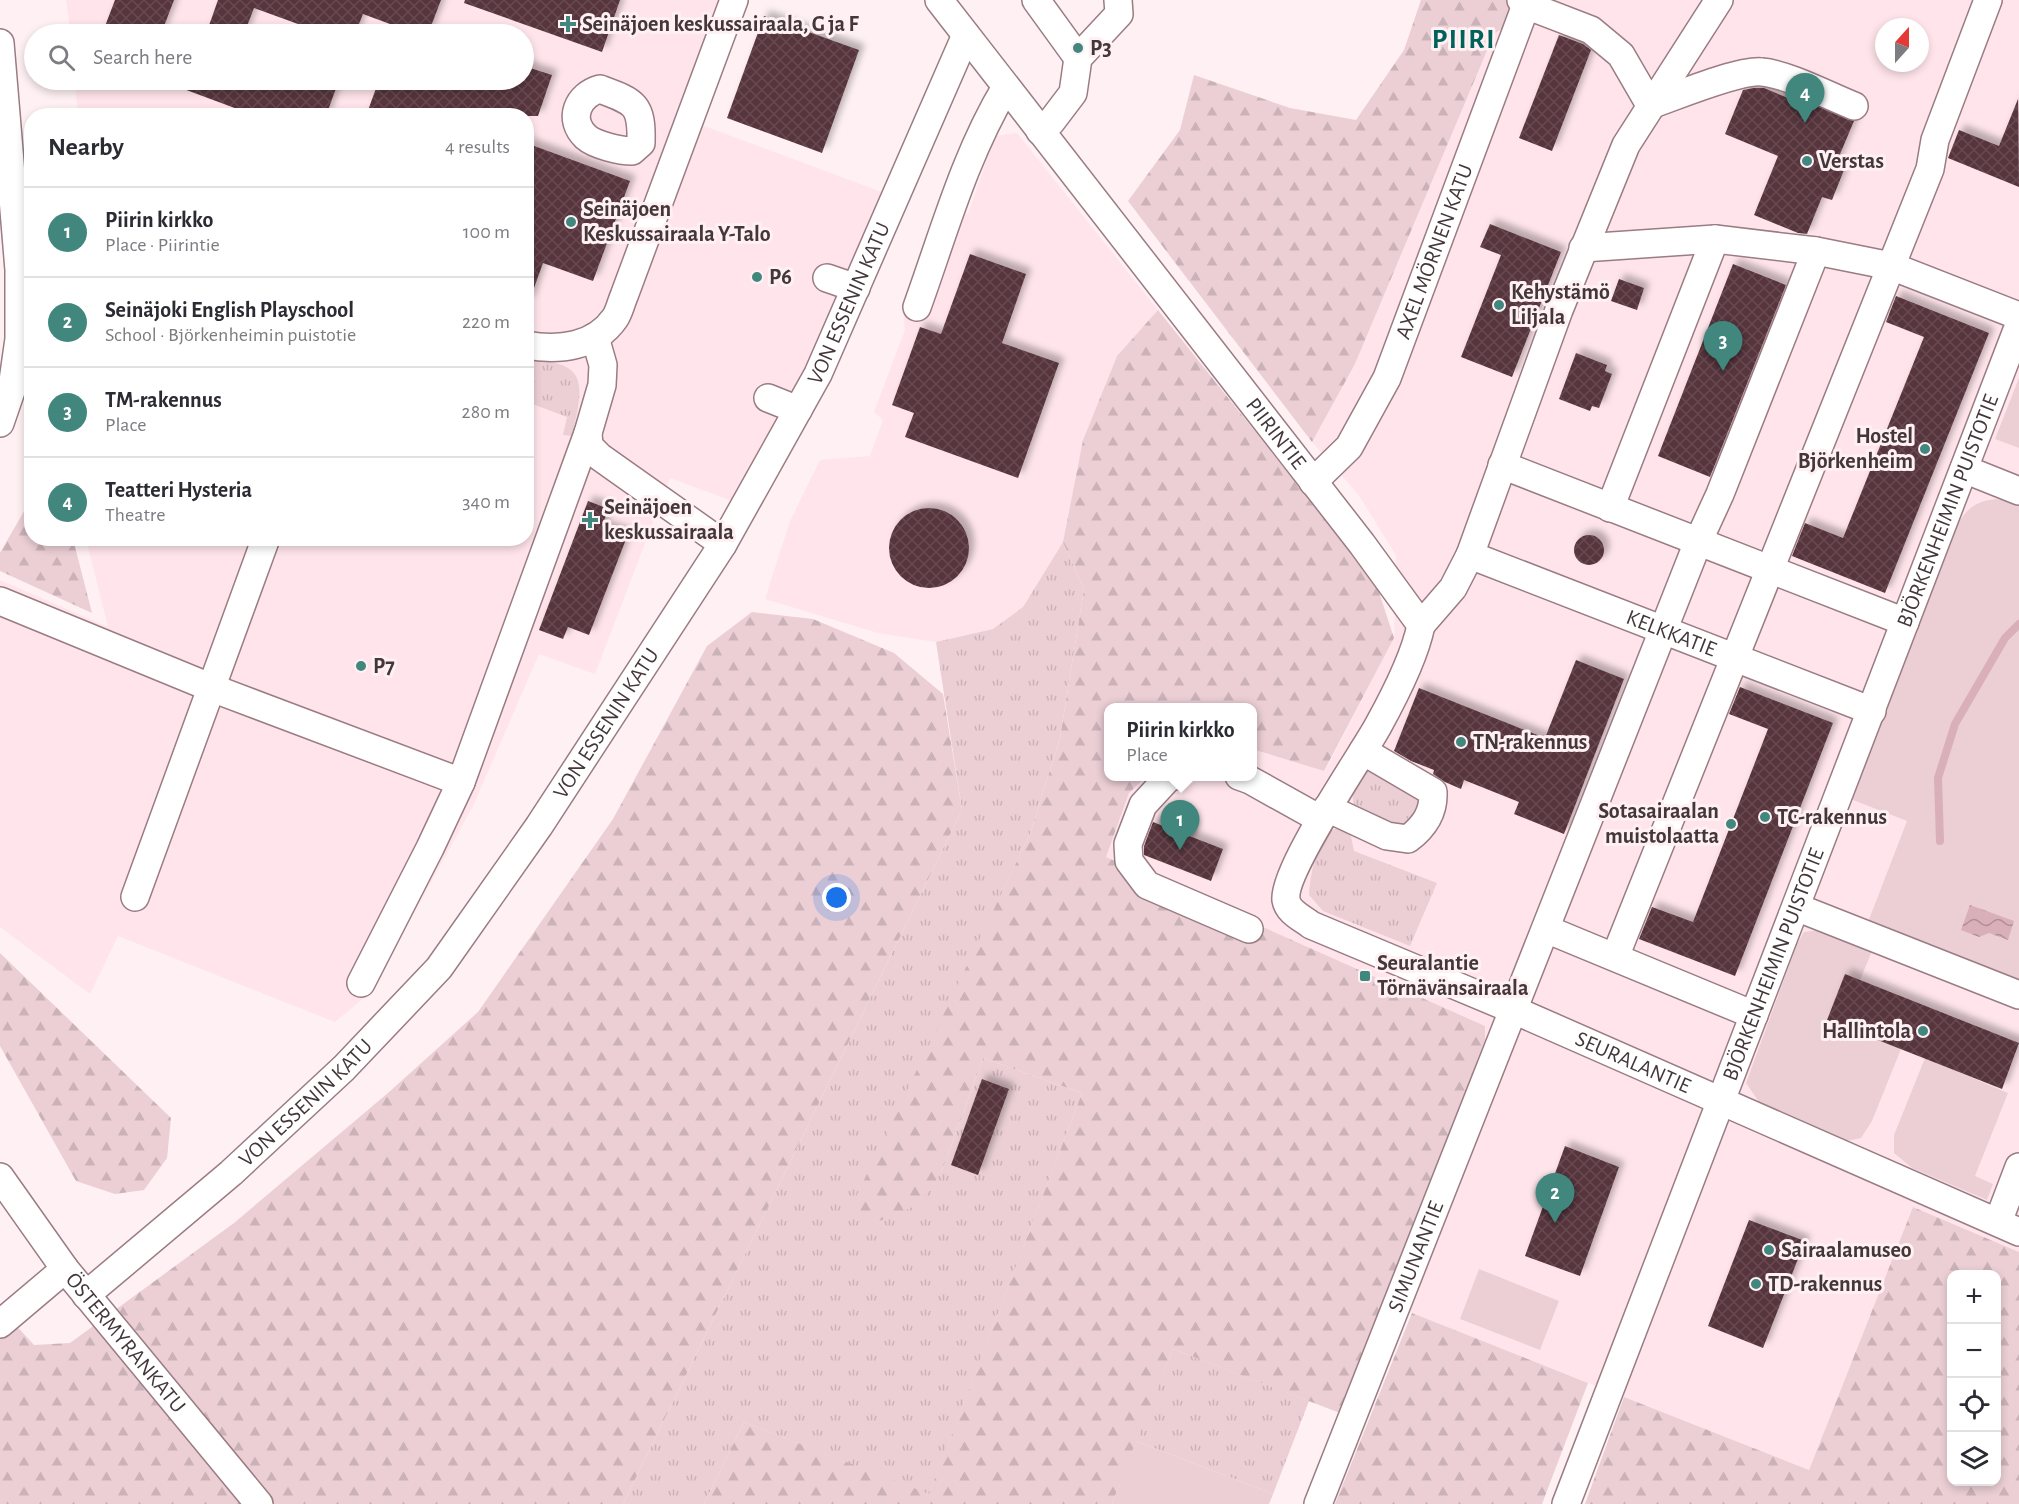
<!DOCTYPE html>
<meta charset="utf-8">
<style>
:root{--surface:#fff;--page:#f7f7f7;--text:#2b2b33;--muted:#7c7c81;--line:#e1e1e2;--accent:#42877d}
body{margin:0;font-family:"Alegreya Sans",sans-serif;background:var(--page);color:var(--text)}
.controls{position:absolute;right:18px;bottom:18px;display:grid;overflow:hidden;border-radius:12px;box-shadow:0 3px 9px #0003}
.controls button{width:54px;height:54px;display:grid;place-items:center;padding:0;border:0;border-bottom:2px solid var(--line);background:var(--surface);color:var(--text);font:30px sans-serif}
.compass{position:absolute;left:1875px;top:18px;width:54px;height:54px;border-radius:50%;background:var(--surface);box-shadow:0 3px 9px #0003;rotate:21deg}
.you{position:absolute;left:837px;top:898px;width:21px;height:21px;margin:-15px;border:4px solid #fff;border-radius:50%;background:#1a73e8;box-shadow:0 0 0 9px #1a73e833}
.badge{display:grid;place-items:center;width:39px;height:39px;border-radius:50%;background:var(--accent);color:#fff;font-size:20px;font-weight:700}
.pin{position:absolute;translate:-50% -50px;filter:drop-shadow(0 2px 3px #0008)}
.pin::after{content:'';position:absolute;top:32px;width:21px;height:18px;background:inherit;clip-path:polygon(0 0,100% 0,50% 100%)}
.popup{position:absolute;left:1104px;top:703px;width:153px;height:78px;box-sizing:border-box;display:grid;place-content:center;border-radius:12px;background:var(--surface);filter:drop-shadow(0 2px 4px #0005);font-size:20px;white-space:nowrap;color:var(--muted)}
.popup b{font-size:22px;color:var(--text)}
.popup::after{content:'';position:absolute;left:50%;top:100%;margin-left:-12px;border:12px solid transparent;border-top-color:var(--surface)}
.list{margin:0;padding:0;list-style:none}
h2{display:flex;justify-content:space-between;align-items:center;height:78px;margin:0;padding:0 24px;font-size:26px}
h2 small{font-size:20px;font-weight:400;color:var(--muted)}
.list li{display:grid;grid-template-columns:39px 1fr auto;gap:18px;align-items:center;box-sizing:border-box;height:90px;padding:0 24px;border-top:2px solid var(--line)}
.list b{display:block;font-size:22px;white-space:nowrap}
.list p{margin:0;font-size:20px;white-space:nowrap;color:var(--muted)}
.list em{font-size:20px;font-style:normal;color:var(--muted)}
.icon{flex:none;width:33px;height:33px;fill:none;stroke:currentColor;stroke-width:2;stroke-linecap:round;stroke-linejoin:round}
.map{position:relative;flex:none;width:2019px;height:1504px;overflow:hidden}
.search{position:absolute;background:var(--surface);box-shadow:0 3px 9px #0003;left:24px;top:24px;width:510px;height:66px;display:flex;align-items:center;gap:15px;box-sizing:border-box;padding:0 21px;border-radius:33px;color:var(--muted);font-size:22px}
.panel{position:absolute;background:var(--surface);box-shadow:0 3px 9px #0003;left:24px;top:108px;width:510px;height:438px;border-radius:24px}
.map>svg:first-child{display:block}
.built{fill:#ffe5eb;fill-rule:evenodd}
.grass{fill:url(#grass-tufts)}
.forest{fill:url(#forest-firs);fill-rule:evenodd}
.green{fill:#ebcfd5}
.water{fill:url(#water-waves)}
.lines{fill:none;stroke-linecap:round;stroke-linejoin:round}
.stream{stroke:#d9afb9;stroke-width:8}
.building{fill:url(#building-cross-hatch);filter:url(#shadow)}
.minor-casing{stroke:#9a7c83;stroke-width:30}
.minor{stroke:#fff;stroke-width:27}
.poi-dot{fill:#42877d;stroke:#fef0f3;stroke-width:2}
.labels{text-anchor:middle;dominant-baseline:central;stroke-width:6;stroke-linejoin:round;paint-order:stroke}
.poi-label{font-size:22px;font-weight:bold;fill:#44373a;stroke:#fef0f3;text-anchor:start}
.street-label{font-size:22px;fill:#44373a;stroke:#fef0f3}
.district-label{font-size:28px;font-weight:bold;letter-spacing:1.5px;fill:#00635a;stroke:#fef0f3}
</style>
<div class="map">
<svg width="2019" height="1504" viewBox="0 0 2019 1504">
<defs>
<pattern id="grass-tufts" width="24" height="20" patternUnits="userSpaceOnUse" patternTransform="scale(1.5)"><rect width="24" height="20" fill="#ebcfd5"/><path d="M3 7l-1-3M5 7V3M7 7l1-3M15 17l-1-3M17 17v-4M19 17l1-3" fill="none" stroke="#cbb2b8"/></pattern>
<pattern id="forest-firs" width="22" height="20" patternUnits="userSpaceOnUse" patternTransform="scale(1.5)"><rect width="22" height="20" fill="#ebcfd5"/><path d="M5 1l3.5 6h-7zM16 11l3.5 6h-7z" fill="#cbb2b8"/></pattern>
<pattern id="water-waves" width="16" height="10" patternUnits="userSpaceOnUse" patternTransform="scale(1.5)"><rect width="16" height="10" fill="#d9afb9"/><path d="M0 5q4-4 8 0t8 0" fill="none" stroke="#b28f97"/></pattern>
<pattern id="building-cross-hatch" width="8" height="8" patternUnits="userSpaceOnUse" patternTransform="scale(1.5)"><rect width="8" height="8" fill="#57353d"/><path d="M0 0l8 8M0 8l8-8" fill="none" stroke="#684a51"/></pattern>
<filter id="shadow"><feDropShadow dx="5.5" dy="-5.5" stdDeviation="3" flood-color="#0004"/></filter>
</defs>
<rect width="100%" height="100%" fill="#fef0f3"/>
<path class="built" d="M66 0H721L680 117 890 195 814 358 732 501 670 478 595 674 539 654 473 806 370 993 335 1022 118 936 90 994 0 927V580L108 627 86 539 526 538V116L78 115 75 80H524V34H71Z
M1545 0H2019V1252L1913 1207 1809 1470 1386 1303 1485 1041V1026L1105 857 1129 793 1146 777 1252 776V749L1325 771 1394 638 1396 555 1358 494 1312 442 1355 364 1494 34ZM1884 27H1920V63H1884Z
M1017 133 1158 310 1117 356 1083 440 1063 542 1023 607 993 629 936 642 878 633 765 599 790 521 820 460 870 456 883 420 874 412 905 330 903 309 943 203 968 214 995 136Z"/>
<path class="grass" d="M526 361C591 359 583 387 572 436L563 435 567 417 527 402Z
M1063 542 1084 589 1060 738 1030 834 932 1041 941 1173 983 1058 1082 1093 929 1495 744 1422 704 1504H623L962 810 936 642 993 629 1023 607Z
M1374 770 1414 791 1419 801 1410 824 1397 826 1354 804 1352 794 1363 771Z
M1338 828 1346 829 1351 836 1354 851 1437 883 1410 946 1323 911 1309 895C1310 876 1317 833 1338 828Z
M1173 1349 1309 1401 1273 1494 1136 1441Z"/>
<path class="forest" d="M1421 0H1545L1494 34 1355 364 1312 442 1128 201 1180 130 1194 75 1290 108 1356 120 1404 50Z
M1158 310 1376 583 1394 638 1324 771 1252 749V708H1108V776L1146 777 1129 793 1106 857 1485 1026V1040L1386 1303 1340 1413 1173 1349 1112 1504H704L744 1422 929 1494 1082 1093 983 1058 941 1173 920 1204 870 1225 853 1203 1030 834 1060 738 1084 589 1063 542 1083 440 1117 356Z
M31 499 32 538 73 539 92 613 0 571V553Z
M752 612 813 619 894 653 943 694 962 810 623 1504H0V1308L34 1345 70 1343 234 1223 388 1093 478 1012 613 819 707 646Z
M0 953 171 1118 167 1158 144 1190 115 1194 76 1181 0 1046Z
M1913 1207 2019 1252V1504H1585L1624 1397 1809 1470ZM1996 1274V1482H1952V1274Z
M1412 1313 1588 1383 1542 1504H1335Z"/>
<path class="green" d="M2019 378V448L1995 439Z
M1996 499 2019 504V982L1868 922 1907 821 1848 798 1954 530C1966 510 1972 502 1996 499Z
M1819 930 1872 951 1860 980 1845 975 1827 1020 1901 1049 1872 1121 1861 1138 1847 1141 1789 1118 1759 1102 1746 1083 1797 944 1804 932Z
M1925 1058 2008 1093 1975 1176 1993 1184 1987 1200 1912 1168 1894 1153V1135Z
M1479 1269 1559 1301 1540 1350 1460 1319Z
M1136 1441 1273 1494 1269 1504H1112Z"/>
<path class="water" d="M1970 905 2014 921 2008 940 1989 933 1979 937 1961 930Z"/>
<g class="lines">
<path class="stream" d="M1940 841 1938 778 1955 724 2005 638 2019 624"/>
</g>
<path class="building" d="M115 0H174L161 34H102Z
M218 0H441L428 34H395L398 27 363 14 355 34H294L298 24 254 8 244 34H206Z
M465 0H620L602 52 464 3Z
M764 16 859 50 822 153 727 118Z
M1559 35 1583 44 1591 50 1552 151 1519 138Z
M524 66 552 75 538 116H366L379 80H524Z
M165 80H339L326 116H256L165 82Z
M1754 88H1764L1802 104 1804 101 1854 121 1835 166 1844 170 1832 200 1822 197 1807 234 1798 233 1754 215 1778 156 1725 134 1743 90Z
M2018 99 2019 187 1948 158 1959 130 1999 146Z
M526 143 630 181 593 281 543 263 529 302 526 301Z
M1490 224 1561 252 1512 377 1461 357 1501 255 1480 247Z
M970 254 1026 274 1002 343 1059 363 1018 478 905 437 914 413 892 405 920 327 941 334Z
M1733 264 1786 285 1710 477 1658 456Z
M1619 279 1644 288 1637 310 1611 301Z
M1896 296 1989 333 1885 593 1792 556 1805 523 1843 538 1924 337 1886 322Z
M1576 353 1607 365 1605 371 1612 374 1599 408 1592 406 1590 411 1559 399Z
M588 501 609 509 602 525 628 534 589 635 568 627 563 639 539 630Z
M889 548a40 40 0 1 1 80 0a40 40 0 1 1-80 0Z
M1574 550a15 15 0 1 1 30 0a15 15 0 1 1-30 0Z
M1576 660 1624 679 1564 834 1514 814 1519 802 1464 780 1461 789 1445 782 1433 774 1434 770 1411 761 1394 751 1419 688 1545 738Z
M1740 687 1833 723 1735 976 1639 939 1652 907 1693 922 1768 729 1729 714Z
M1153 822 1223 849 1211 881 1144 855V846Z
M1845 974 2019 1043 2002 1089 1827 1020Z
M982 1079 1009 1089 978 1175 951 1165Z
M1565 1146 1619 1167 1580 1276 1525 1256Z
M1749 1220 1805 1241 1763 1348 1708 1326Z"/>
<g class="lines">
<defs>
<g id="minor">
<path id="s1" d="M939 0 1362 544 1421 625C1415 656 1394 697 1378 726 1361 757 1282 871 1286 900 1288 912 1302 918 1311 925L1514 1010 2019 1232"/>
<path d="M1036 0 1078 58"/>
<path d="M1521 0 1526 5 1591 30 1621 55 1650 105"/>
<path d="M0 43 19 270V339L12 388 0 423"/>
<path d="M600 89C635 102 642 104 641 143L632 151C620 151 595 145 586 137 567 119 578 95 600 89Z"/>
<path d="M1650 105C1674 97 1740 69 1762 72 1787 74 1829 96 1854 106"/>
<path d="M1040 131 1051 122 1073 93 1078 58 1119 14 1118 0"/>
<path d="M1583 248 1715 239 1816 251 1891 266 2019 316"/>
<path d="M827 278 856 288"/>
<path d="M917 307C944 232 965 155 1006 87"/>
<path d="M595 337 603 365 602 385 588 433 589 446 600 457 624 474 723 544"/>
<path d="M526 345C559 351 595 347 615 318 619 312 621 303 624 296L734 0"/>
<path d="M768 398 798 410"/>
<path d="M1502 465 1905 622"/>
<path d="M1964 469 2019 491"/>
<path id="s2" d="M1313 482 1349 447 1387 378 1526 5"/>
<path d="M1610 508 1715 239"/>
<path id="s3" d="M1470 555 1872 711"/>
<path d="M0 601 212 688 461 782 588 433"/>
<path d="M1421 625 1453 588 1470 555 1559 310 1626 145 1719 0"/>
<path d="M1174 776 1168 778 1143 805 1128 844 1129 861 1147 885 1249 929"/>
<path d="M1239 776 1250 780 1320 819"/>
<path d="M1327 808 1387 836 1408 839C1424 827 1434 813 1433 792L1363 751"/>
<path d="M135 897 266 538"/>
<path d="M1796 907 2019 995"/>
<path d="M1546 929 1754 1015"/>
<path d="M1615 957 1930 169 1935 140 1988 0"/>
<path d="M361 983 430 848 461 782"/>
<path id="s4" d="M0 1177 65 1269 259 1504"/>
<path d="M1998 1222 2019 1167"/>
<path id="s5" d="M86 1295 231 1173 344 1068 439 968 539 826 723 544 818 374 966 35"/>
<path d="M0 1324 65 1269"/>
<path id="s6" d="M1318 1504 1698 542 1720 494 1816 251"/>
<path id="s7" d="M1566 1504 2019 325"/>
</g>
</defs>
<use href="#minor" class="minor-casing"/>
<use href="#minor" class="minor"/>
</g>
<g class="poi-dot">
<path d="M565 15h6v6h6v6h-6v6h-6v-6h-6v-6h6z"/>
<circle cx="1078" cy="48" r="6"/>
<circle cx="1807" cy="161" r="6"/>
<circle cx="571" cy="222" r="6"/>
<circle cx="757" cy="277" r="6"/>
<circle cx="1499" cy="305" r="6"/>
<circle cx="1925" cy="449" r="6"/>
<path d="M587 511h6v6h6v6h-6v6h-6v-6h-6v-6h6z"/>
<circle cx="361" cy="666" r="6"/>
<circle cx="1461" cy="742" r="6"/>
<circle cx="1765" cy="817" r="6"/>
<circle cx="1731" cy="824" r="6"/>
<rect x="1359" y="970" width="12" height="12" rx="3"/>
<circle cx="1923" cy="1031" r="6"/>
<circle cx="1769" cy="1250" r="6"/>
<circle cx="1756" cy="1284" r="6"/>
</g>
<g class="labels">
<g class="poi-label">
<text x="582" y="24">Seinäjoen keskussairaala, G ja F</text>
<text x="1090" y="48">P3</text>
<text x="1819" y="161">Verstas</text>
<text x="583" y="209">Seinäjoen<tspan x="583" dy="25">Keskussairaala Y-Talo</tspan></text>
<text x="769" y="277">P6</text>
<text x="1511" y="292">Kehystämö<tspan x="1511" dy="25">Liljala</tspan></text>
<text x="1913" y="436" text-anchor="end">Hostel<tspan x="1913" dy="25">Björkenheim</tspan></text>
<text x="604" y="507">Seinäjoen<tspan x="604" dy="25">keskussairaala</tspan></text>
<text x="373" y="666">P7</text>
<text x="1473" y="742">TN-rakennus</text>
<text x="1719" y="811" text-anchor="end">Sotasairaalan<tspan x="1719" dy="25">muistolaatta</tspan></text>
<text x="1777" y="817">TC-rakennus</text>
<text x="1377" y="963">Seuralantie<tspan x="1377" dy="25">Törnävänsairaala</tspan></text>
<text x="1911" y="1031" text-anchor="end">Hallintola</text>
<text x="1781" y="1250">Sairaalamuseo</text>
<text x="1768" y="1284">TD-rakennus</text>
</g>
<g class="street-label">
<text stroke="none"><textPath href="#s2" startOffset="264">AXEL MÖRNEN KATU</textPath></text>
<text stroke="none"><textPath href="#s5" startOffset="1264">VON ESSENIN KATU</textPath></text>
<text stroke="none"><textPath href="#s1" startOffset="549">PIIRINTIE</textPath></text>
<text stroke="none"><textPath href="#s7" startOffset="1064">BJÖRKENHEIMIN PUISTOTIE</textPath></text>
<text stroke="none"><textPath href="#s3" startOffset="216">KELKKATIE</textPath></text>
<text stroke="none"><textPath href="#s5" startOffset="778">VON ESSENIN KATU</textPath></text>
<text stroke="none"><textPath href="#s7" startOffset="578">BJÖRKENHEIMIN PUISTOTIE</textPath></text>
<text stroke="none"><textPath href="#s1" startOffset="1484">SEURALANTIE</textPath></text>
<text stroke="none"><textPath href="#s5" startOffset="292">VON ESSENIN KATU</textPath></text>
<text stroke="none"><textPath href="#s6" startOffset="266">SIMUNANTIE</textPath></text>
<text stroke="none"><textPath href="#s4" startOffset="208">ÖSTERMYRANKATU</textPath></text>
</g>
<g class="district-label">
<text x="1464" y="40">PIIRI</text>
</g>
</g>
</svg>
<div class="controls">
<button>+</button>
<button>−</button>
<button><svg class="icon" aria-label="locate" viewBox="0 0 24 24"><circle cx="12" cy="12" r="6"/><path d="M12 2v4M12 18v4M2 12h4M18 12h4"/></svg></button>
<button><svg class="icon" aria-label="layers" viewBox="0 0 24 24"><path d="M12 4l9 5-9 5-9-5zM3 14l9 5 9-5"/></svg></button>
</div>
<svg class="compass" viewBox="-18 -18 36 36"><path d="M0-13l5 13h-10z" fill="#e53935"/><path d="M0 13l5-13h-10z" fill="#7c7c81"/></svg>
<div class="you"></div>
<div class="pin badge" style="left:1180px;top:850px">1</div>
<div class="popup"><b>Piirin kirkko</b>Place</div>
<div class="pin badge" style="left:1555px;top:1223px">2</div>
<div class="pin badge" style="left:1723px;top:371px">3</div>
<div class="pin badge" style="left:1805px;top:123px">4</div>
<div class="search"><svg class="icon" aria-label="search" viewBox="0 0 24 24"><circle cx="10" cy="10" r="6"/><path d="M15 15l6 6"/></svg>Search here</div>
<section class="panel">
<h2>Nearby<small>4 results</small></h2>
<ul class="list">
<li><span class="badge">1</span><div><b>Piirin kirkko</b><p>Place · Piirintie</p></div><em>100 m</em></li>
<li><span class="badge">2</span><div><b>Seinäjoki English Playschool</b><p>School · Björkenheimin puistotie</p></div><em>220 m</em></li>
<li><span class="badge">3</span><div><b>TM-rakennus</b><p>Place</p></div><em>280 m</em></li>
<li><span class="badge">4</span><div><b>Teatteri Hysteria</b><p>Theatre</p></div><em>340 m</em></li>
</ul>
</section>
</div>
